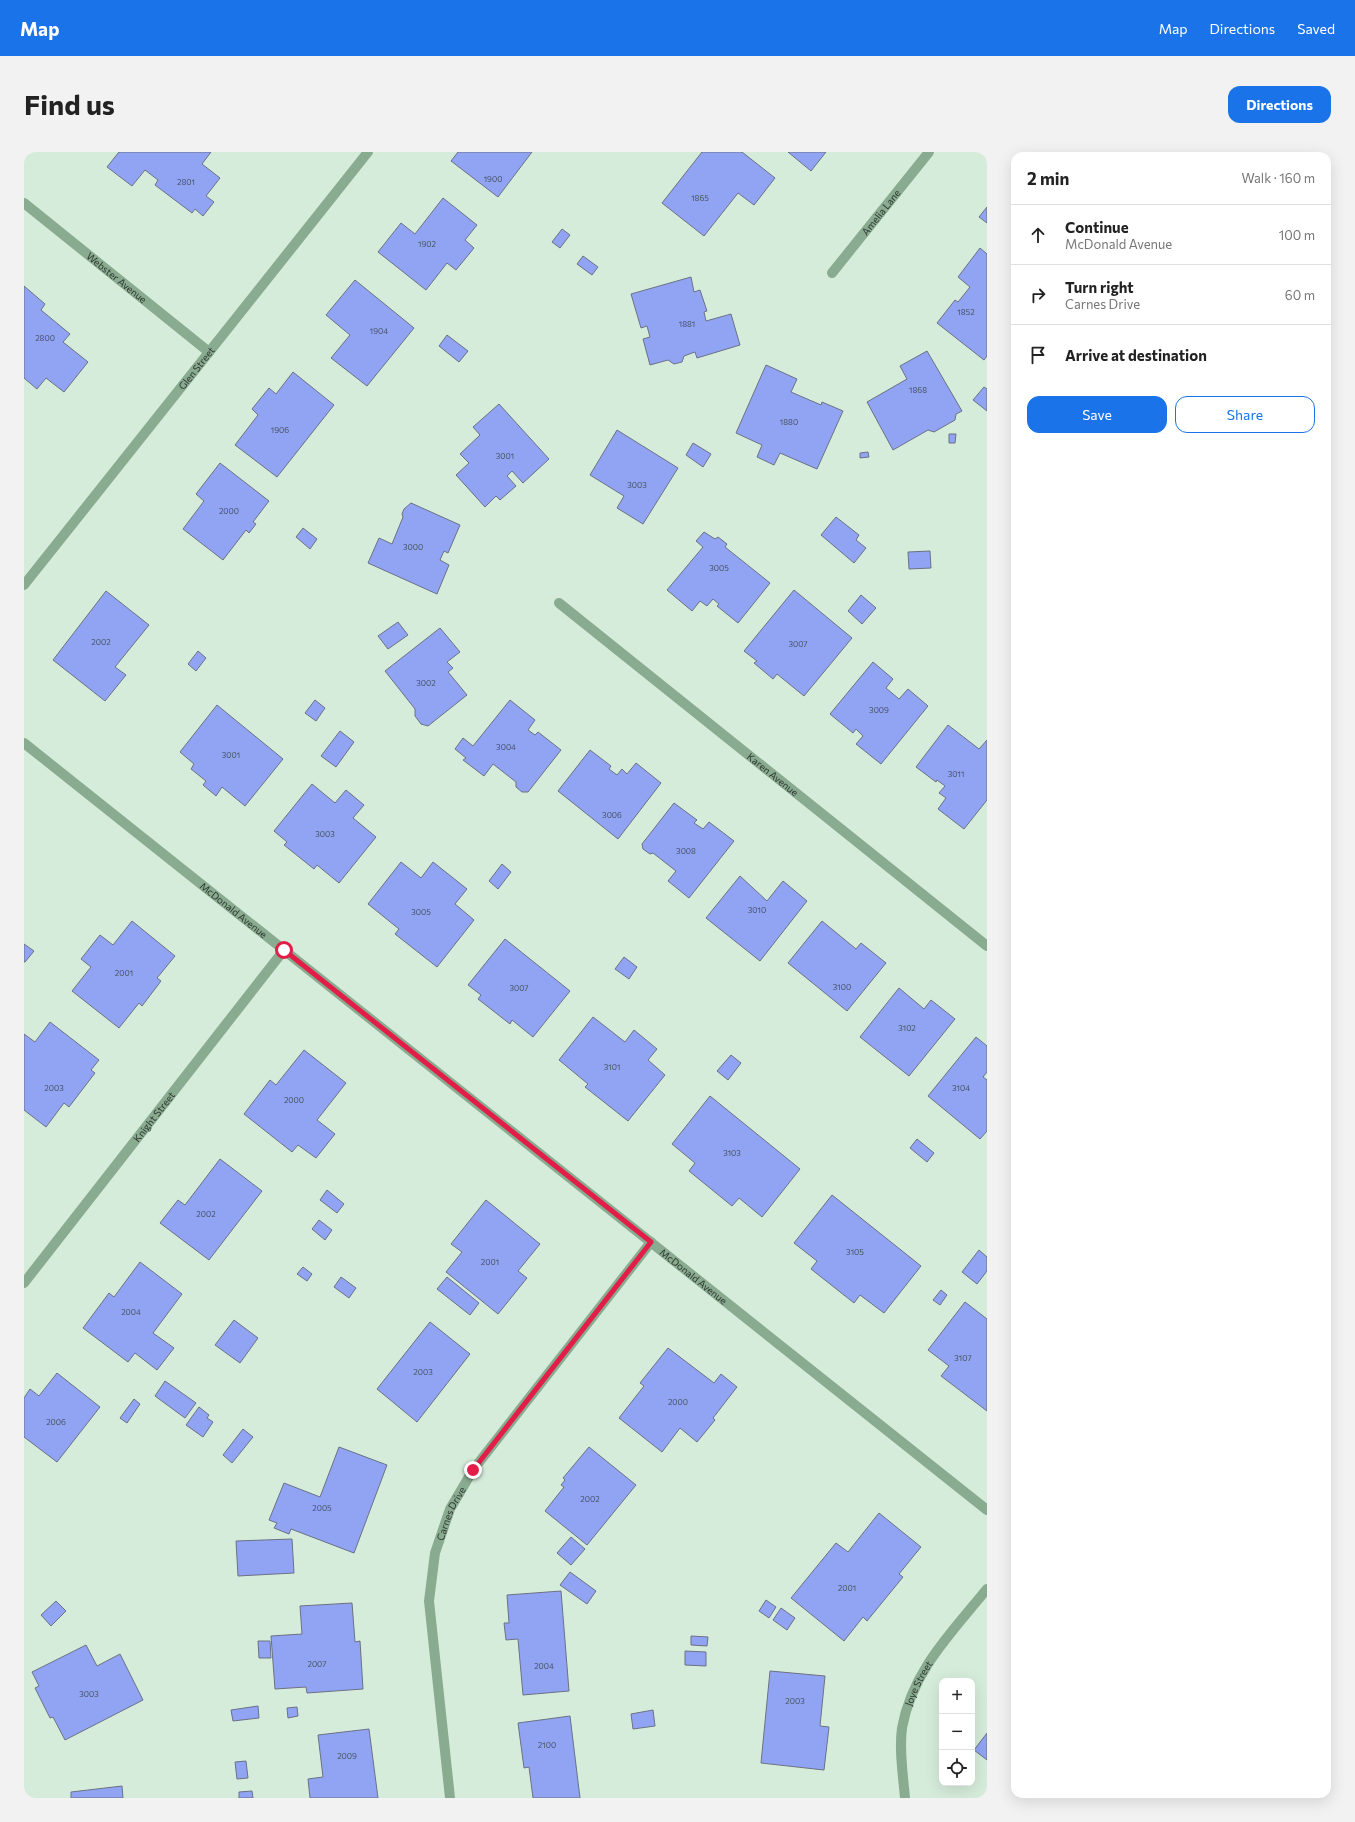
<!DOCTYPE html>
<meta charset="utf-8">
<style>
:root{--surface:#fff;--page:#f2f2f2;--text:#222;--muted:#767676;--line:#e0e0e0;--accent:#1a73e8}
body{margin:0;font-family:Commissioner,sans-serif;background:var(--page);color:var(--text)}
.controls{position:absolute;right:12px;bottom:12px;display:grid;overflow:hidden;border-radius:8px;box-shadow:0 4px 16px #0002}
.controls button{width:36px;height:36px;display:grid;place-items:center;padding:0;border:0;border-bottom:1px solid var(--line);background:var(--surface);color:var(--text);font:20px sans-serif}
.stop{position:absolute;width:12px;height:12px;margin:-9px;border:3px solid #e11d48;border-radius:50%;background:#fff}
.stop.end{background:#e11d48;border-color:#fff;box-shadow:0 1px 4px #0008}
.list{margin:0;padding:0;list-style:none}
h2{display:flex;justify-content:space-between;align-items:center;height:52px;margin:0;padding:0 16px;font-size:17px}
h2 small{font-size:13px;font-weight:400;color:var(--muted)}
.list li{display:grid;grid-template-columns:26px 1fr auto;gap:12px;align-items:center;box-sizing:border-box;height:60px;padding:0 16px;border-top:1px solid var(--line)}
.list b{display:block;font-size:15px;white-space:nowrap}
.list p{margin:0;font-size:13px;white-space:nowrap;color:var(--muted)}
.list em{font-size:13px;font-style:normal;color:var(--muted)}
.actions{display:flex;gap:8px;padding:12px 16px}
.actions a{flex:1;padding:9px 0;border:1px solid var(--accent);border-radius:12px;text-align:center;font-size:14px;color:var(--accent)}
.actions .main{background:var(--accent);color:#fff}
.icon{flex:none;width:22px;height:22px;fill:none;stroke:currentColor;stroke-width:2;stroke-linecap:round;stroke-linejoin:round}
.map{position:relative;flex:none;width:963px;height:1646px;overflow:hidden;border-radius:12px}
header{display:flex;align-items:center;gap:24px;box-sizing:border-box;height:56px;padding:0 20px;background:var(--accent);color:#fff}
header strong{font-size:19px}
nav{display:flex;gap:22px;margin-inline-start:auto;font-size:14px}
.intro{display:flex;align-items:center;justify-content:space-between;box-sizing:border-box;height:96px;padding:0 24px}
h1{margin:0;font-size:28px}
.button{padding:10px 18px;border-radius:12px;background:var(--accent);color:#fff;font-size:14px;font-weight:700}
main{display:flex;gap:24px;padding:0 24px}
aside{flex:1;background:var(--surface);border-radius:12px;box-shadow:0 4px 16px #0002}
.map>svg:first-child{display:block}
.building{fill:#90a4f3;stroke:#6b7185}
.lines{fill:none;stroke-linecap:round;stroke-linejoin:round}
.minor{stroke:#89ab90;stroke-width:10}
.route{stroke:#e11d48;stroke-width:5}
.labels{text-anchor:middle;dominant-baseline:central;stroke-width:4;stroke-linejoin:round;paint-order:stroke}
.number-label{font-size:8px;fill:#475262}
.street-label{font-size:10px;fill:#2f3731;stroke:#e3f9e8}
</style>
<header>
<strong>Map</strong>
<nav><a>Map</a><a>Directions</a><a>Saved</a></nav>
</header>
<div class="intro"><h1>Find us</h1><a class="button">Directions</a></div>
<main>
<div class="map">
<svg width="963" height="1646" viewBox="0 0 963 1646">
<rect width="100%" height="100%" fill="#d6ecda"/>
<path class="building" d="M95 0H187L178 12 196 26 182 44 190 50 179 64 171 57 168 61 131 33 134 28 121 18 108 34 83 15Z
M434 0H508L474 45 427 9Z
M678 0H718L751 26 730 53 714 41 680 84 638 51Z
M764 0H802L787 19Z
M419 46 453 73 441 88 450 96 432 118 423 111 402 138 354 100 377 71 391 82Z
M963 55V71L955 65Z
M538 77 546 83 536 96 528 90Z
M956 96 963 102V204L960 208 913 171 931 148 934 150 946 135 934 125Z
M559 104 574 115 568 123 553 112Z
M667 125 670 140 676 138 683 159 680 160 682 169 707 162 716 193 673 206 671 200 660 204 658 210 650 212 644 208 626 213 619 187 626 185 623 174 617 176 607 142Z
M331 128 390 176 343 234 307 206 326 183 302 163Z
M0 134 21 152 17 158 46 182 39 190 64 210 40 240 22 226 13 237 0 226Z
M423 183 444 199 435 210 415 194Z
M903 199 938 259 932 262 931 268 910 280 904 278 869 298 843 250 883 227 876 214Z
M742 213 773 227 767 240 797 253 798 250 819 259 793 317 756 301 750 313 733 305 738 293 712 281Z
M269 220 310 253 253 325 211 293 234 263 228 257 245 236 252 242Z
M960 235 963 237V259L949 248Z
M475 252 525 307 499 331 488 319 483 324 492 334 476 348 472 344 461 355 432 323 445 311 436 302 456 283 449 275Z
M593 278 654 316 619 372 593 356 600 344 566 323Z
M925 282H932L931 291H925Z
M669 291 687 302 679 315 662 303Z
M844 300 845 305 836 306V301Z
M196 311 245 349 229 370 232 372 225 381 222 378 199 408 159 377 180 349 172 342Z
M387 351 436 373 424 401 420 399 416 408 425 413 413 442 344 411 355 386 368 392 379 365 378 362 380 357Z
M812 365 835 383 832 388 842 396 830 411 797 383Z
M279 376 293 387 286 397 272 385Z
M680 380 691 387 694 385 703 392 701 395 746 431 714 471 693 454 695 452 689 447 683 454 676 449 668 459 643 438 679 395 672 389Z
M906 399 907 416 885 417 884 400Z
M770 438 828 486 780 544 753 522 749 527 730 511 733 509 720 499Z
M82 439 125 473 91 515 102 523 81 549 29 508Z
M837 443 852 456 838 472 824 459Z
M374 470 384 483 364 497 354 484Z
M416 476 436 500 423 510 429 516 424 520 443 543 404 574 397 572 391 564V557L361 519Z
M174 499 182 506 172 519 164 512Z
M849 510 869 527 862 536 875 547 884 537 904 554 857 612 832 592 839 584 832 577 829 581 806 562Z
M291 548 301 556 292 569 281 561Z
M486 548 511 568 504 578 511 583 514 580 537 598 504 640H498L492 635V630L469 612 460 624 439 608 442 606 431 597 439 586 449 594Z
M193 553 259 607 221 654 198 635 192 644 179 633 182 629 167 617 170 612 156 600Z
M924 573 955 597 963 588V648L940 677 914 657 922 646 915 641 921 634 913 628 912 630 892 615Z
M316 579 330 590 312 615 297 604Z
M566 598 587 614 585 617 593 623 598 617 603 622 612 611 637 631 594 687 534 639Z
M288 632 311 651 322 638 340 653 329 666 352 685 315 731 293 713 290 717 260 693 263 690 250 679Z
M650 651 673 668 670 671 679 677 685 670 710 689 665 746 644 729 652 719 629 701 626 702 619 697 618 692Z
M377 710 397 726 409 710 443 737 431 752 450 768 413 815 371 782 375 777 344 752Z
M478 712 487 720 474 737 465 729Z
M716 724 743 749 759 729 783 749 736 809 682 766Z
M108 769 151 804 133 826 137 829 118 854 115 851 95 876 48 839 67 815 57 807 76 783 89 793Z
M798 769 832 797 837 791 862 811 823 859 764 811Z
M481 787 546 839 509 885 488 868 486 872 454 847 457 843 444 833Z
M0 792 10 799 1 810H0Z
M600 805 613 815 605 827 591 817Z
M875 836 900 857 907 848 931 867 885 924 836 885Z
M569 865 601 890 610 878 633 897 624 908 641 923 604 969 561 935 564 932 535 908Z
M26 870 75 908 67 918 71 921 45 955 40 951 22 975 0 958V882L11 890Z
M952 885 963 894V920L959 925 963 928V979L956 987 904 944Z
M280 898 322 931 293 968 311 982 292 1006 274 993 268 1000 220 962 246 928 252 933Z
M707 903 717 911 704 928 693 919Z
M686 944 776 1017 738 1065 715 1046 708 1054 665 1019 671 1011 648 992Z
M893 987 910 1001 903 1010 886 996Z
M196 1007 238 1039 185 1108 136 1071 154 1048 161 1053Z
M303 1038 320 1052 313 1061 296 1048Z
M808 1043 897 1114 860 1161 836 1143 830 1151 787 1117 793 1109 770 1091Z
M462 1048 516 1092 494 1119 503 1126 474 1162 422 1120 438 1100 427 1092Z
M295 1068 308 1078 301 1088 288 1077Z
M955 1098 963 1105V1119L953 1132 938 1120Z
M116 1110 158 1142 129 1181 150 1196 133 1218 111 1201 104 1210 59 1176 85 1141 90 1145Z
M279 1115 288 1122 283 1129 273 1122Z
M317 1125 332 1136 325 1146 310 1135Z
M423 1125 455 1151 446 1163 413 1137Z
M917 1138 923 1143 916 1153 909 1148Z
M941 1150 963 1167V1259L917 1224 925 1214 904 1198Z
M210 1168 234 1186 216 1211 191 1193Z
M406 1170 446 1202 393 1270 353 1237Z
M644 1196 690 1231 697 1222 713 1235 689 1266 691 1268 673 1290 656 1276 638 1300 595 1266 620 1234 616 1231Z
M33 1221 76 1255 33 1310 0 1285V1246L6 1237 15 1244Z
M141 1229 172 1251 161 1266 131 1244Z
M110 1247 116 1252 103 1271 96 1266Z
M175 1255 185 1263 183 1266 189 1270 179 1285 162 1273Z
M219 1277 229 1285 208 1311 199 1303Z
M315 1295 363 1313 330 1401 267 1377 265 1382 250 1376 253 1371 245 1368 260 1331 296 1345Z
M565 1295 612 1333 563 1393 521 1359 540 1335 537 1333 541 1328 539 1326Z
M855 1361 897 1395 875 1422 879 1425 843 1469 839 1465 820 1489 767 1446 812 1391 824 1400Z
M547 1385 561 1397 547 1413 533 1401Z
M268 1387 270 1421 214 1424 212 1389Z
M546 1420 572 1439 563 1452 536 1433Z
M537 1439 545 1539 499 1543 494 1487 482 1488 480 1471H485L483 1443Z
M742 1448 752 1455 745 1466 735 1459Z
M32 1449 42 1459 27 1474 17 1463Z
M328 1451 331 1490 336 1489 339 1537 283 1541 282 1535 251 1537 247 1484 278 1482 276 1454Z
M757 1456 771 1466 763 1478 749 1468Z
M667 1484 684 1485 683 1494 667 1493Z
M234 1489H246L247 1506H235Z
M62 1493 73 1514 96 1502 119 1548 41 1588 29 1565 26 1566 11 1536 15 1534 8 1520Z
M661 1499 682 1500V1514L661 1513Z
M746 1519 801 1524 796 1574 805 1575 800 1618 737 1611Z
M234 1554 235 1566 209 1569 207 1558Z
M273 1555 274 1564 264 1566 263 1556Z
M629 1558 631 1574 609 1577 607 1562Z
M546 1564 556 1646H509L505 1615 500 1616 494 1571Z
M345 1577 354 1646H286L284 1627 299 1625 294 1583Z
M963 1581V1608L950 1598Z
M222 1609 224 1626 213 1627 211 1610Z
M98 1634 99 1646H47V1640Z
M228 1639 229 1646H215V1640Z"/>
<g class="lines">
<g class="minor">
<path id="s1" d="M0 51 185 200"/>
<path id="s2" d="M808 121 905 0"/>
<path id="s3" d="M0 433 344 0"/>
<path id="s4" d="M535 451 963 794"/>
<path id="s5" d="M0 591 963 1358"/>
<path id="s6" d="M0 1131 260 798"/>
<path id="s7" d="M426 1646 405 1449 411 1401 426 1357 449 1318 627 1090"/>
<path id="s8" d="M881 1646C879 1623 875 1598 878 1576 888 1519 928 1480 963 1437"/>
</g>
</g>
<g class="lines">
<path class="route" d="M260 798 627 1090 449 1318"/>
</g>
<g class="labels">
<g class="number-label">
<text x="469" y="27">1900</text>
<text x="162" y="30">2801</text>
<text x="676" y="46">1865</text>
<text x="403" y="92">1902</text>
<text x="942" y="160">1852</text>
<text x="663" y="172">1881</text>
<text x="355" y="179">1904</text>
<text x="21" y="186">2800</text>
<text x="894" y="238">1868</text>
<text x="765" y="270">1880</text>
<text x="256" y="278">1906</text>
<text x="481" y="304">3001</text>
<text x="613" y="333">3003</text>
<text x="205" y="359">2000</text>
<text x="389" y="395">3000</text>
<text x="695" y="416">3005</text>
<text x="77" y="490">2002</text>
<text x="774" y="492">3007</text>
<text x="402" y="531">3002</text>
<text x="855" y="558">3009</text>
<text x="482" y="595">3004</text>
<text x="207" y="603">3001</text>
<text x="932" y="622">3011</text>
<text x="588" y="663">3006</text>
<text x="301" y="682">3003</text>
<text x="662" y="699">3008</text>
<text x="733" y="758">3010</text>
<text x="397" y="760">3005</text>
<text x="100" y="821">2001</text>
<text x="818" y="835">3100</text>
<text x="495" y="836">3007</text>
<text x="883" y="876">3102</text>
<text x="588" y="915">3101</text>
<text x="30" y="936">2003</text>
<text x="937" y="936">3104</text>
<text x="270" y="948">2000</text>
<text x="708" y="1001">3103</text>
<text x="182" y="1062">2002</text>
<text x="831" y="1100">3105</text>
<text x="466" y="1110">2001</text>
<text x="107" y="1160">2004</text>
<text x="939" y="1206">3107</text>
<text x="399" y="1220">2003</text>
<text x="654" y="1250">2000</text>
<text x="32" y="1270">2006</text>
<text x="566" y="1347">2002</text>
<text x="298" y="1356">2005</text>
<text x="823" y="1436">2001</text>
<text x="293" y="1512">2007</text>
<text x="520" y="1514">2004</text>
<text x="65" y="1542">3003</text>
<text x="771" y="1549">2003</text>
<text x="523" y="1593">2100</text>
<text x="323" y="1604">2009</text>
</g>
<g class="street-label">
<text stroke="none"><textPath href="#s2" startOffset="78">Amelia Lane</textPath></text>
<text stroke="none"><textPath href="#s1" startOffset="119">Webster Avenue</textPath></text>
<text stroke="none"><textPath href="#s3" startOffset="277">Glen Street</textPath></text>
<text stroke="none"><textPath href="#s4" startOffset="274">Karen Avenue</textPath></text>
<text stroke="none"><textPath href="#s5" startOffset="268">McDonald Avenue</textPath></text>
<text stroke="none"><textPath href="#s6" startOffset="211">Knight Street</textPath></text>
<text stroke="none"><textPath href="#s5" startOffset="856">McDonald Avenue</textPath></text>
<text stroke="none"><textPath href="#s7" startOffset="289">Carnes Drive</textPath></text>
<text stroke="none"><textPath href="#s8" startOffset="118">Joye Street</textPath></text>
</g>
</g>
</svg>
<div class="controls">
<button>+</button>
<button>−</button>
<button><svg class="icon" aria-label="locate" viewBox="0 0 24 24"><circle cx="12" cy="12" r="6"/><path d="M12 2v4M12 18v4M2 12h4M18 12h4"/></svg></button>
</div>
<div class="stop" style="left:260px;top:798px"></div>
<div class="stop end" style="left:449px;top:1318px"></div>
</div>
<aside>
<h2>2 min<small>Walk · 160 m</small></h2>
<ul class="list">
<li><svg class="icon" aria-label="ahead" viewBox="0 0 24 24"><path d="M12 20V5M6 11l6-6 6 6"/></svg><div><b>Continue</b><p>McDonald Avenue</p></div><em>100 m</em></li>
<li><svg class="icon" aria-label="right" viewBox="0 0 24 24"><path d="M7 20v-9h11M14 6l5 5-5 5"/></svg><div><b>Turn right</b><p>Carnes Drive</p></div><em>60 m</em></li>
<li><svg class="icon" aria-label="arrive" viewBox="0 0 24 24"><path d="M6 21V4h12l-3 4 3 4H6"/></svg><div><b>Arrive at destination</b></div></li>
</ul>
<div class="actions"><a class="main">Save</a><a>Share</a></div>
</aside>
</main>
